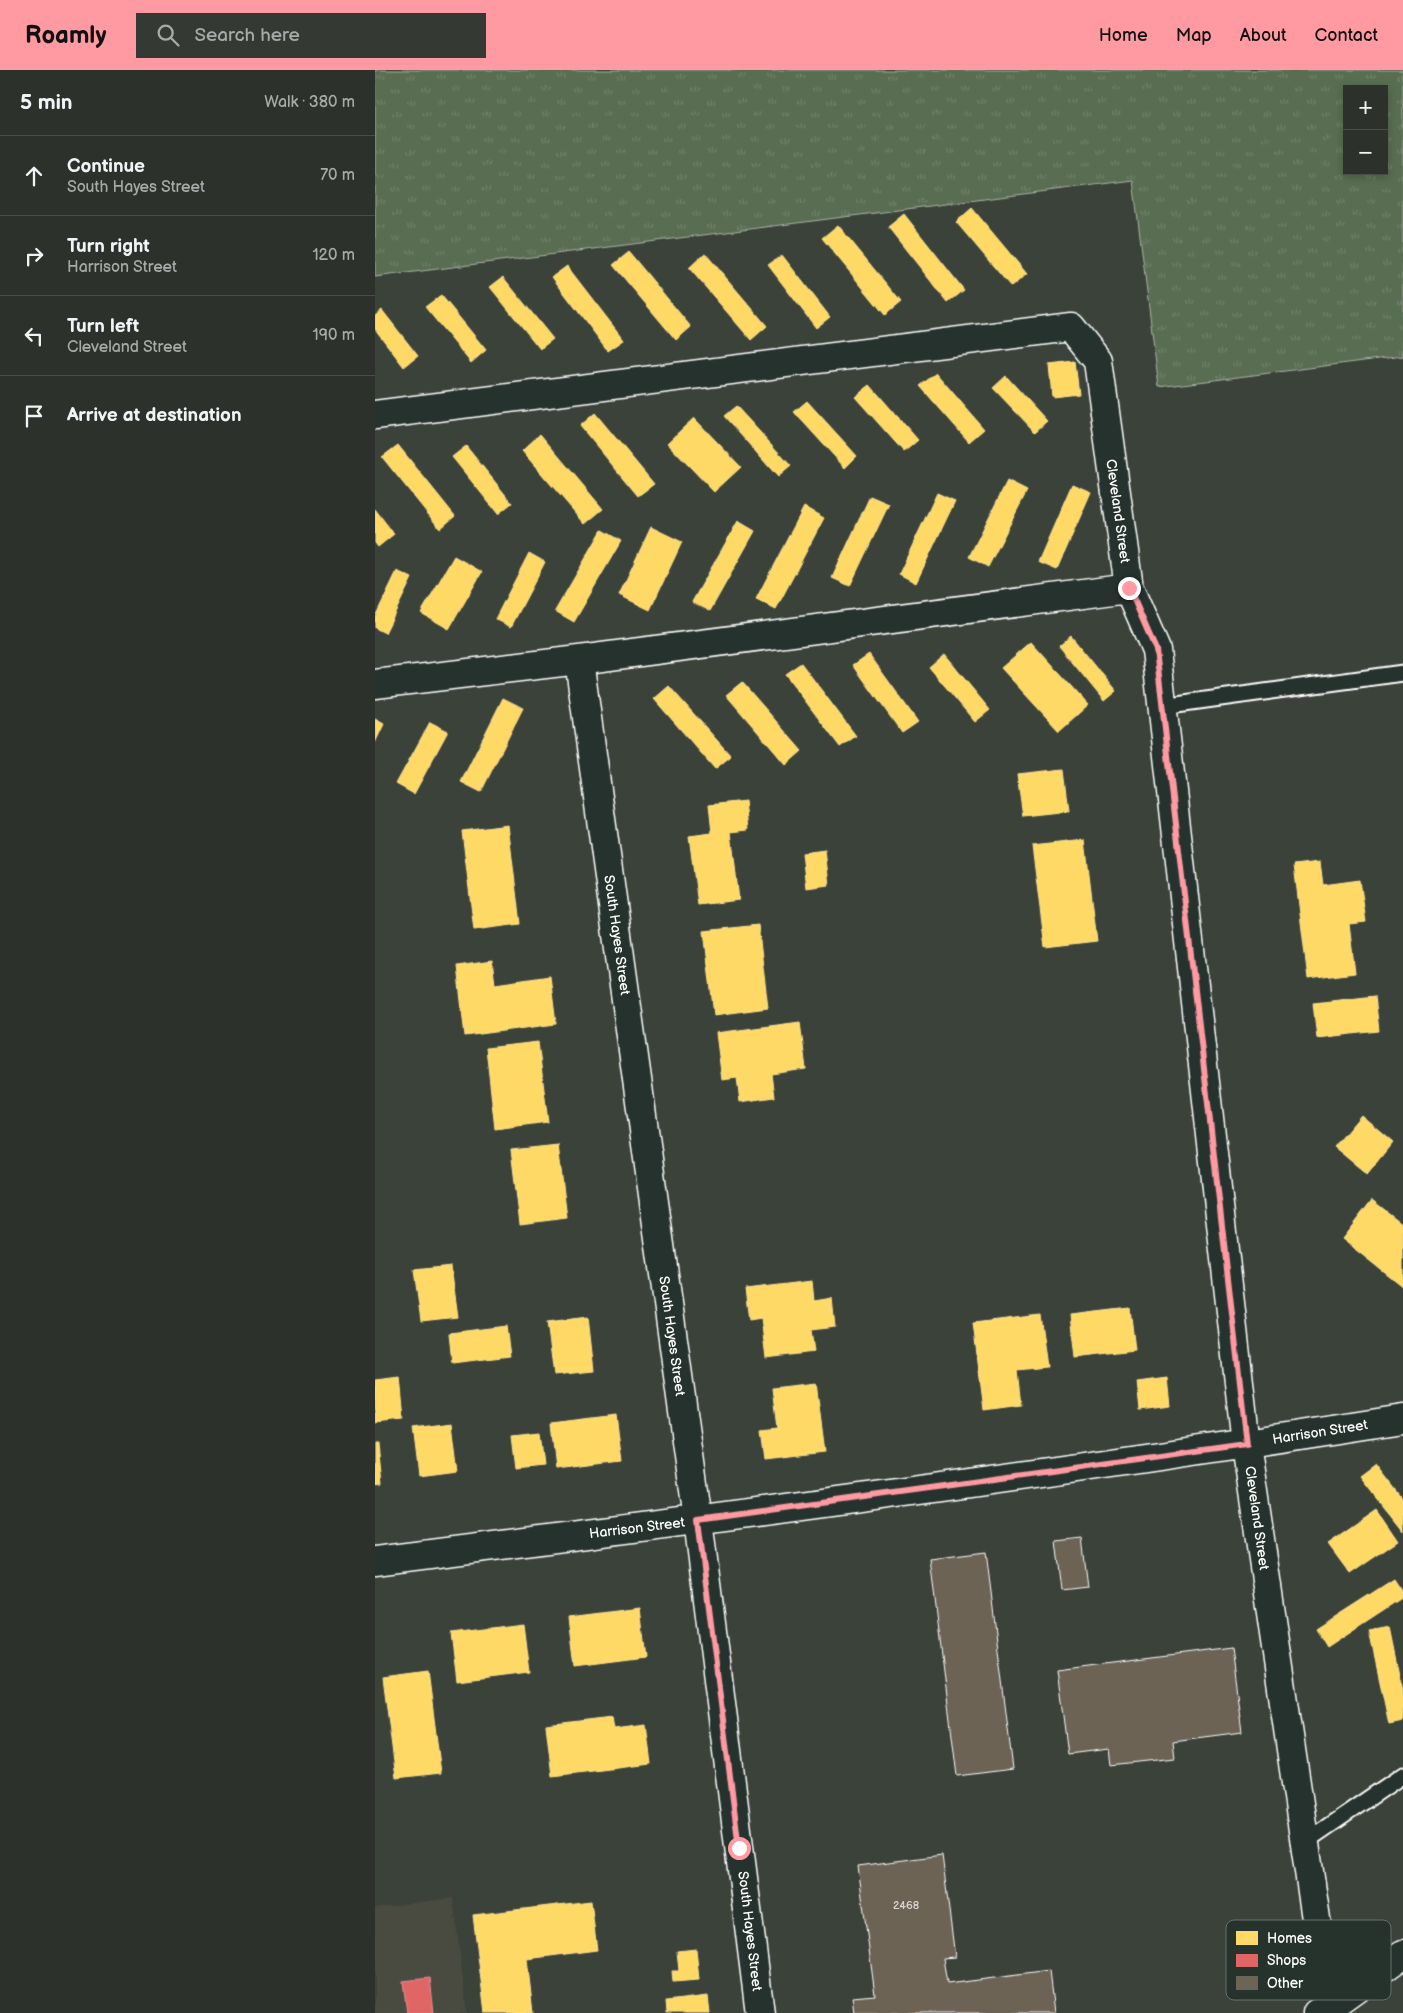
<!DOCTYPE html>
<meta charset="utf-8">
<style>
:root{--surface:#2c322b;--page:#343a33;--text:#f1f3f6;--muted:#a6aaa9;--line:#484d47;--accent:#ff9aa2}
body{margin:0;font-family:"Balsamiq Sans",sans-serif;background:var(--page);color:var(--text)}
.controls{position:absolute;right:15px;top:15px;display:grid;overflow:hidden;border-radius:0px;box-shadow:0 2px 8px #0003}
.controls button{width:45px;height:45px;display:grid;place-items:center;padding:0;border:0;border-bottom:1px solid var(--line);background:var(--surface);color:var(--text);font:25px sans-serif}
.stop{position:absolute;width:15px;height:15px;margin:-11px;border:4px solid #ff9aa2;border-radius:50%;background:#fff}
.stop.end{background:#ff9aa2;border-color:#fff;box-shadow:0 1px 5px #0008}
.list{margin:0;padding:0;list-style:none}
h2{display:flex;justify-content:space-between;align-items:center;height:65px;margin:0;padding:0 20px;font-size:21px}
h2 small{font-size:16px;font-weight:400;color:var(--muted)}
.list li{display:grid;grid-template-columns:32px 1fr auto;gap:15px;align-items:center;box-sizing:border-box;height:80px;padding:0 20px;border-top:1px solid var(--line)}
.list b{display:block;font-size:19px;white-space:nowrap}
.list p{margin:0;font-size:16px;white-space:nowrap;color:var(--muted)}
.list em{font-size:16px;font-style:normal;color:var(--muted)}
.icon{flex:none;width:28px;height:28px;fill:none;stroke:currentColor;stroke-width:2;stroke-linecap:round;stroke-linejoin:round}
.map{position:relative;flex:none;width:1028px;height:1943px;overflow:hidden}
header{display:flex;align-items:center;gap:30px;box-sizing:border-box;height:70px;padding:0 25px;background:var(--accent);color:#111}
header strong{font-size:24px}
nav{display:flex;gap:28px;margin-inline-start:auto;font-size:18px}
.search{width:350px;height:45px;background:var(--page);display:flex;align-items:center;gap:12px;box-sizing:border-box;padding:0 18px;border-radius:0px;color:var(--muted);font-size:19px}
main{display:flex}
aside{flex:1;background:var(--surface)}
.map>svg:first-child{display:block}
.built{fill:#4a4c41}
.grass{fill:url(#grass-tufts);stroke:#acb6a8;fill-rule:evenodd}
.homes{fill:#ffd966;stroke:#ffe494}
.shops{fill:#e06666;stroke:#e99494}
.building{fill:#6c6455;stroke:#fff}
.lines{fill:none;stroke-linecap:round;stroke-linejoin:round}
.lane-casing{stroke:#fff;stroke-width:19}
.street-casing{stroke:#fff;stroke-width:31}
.primary-casing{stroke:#fff;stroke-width:31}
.lane{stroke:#26332d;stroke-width:15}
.street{stroke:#26332d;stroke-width:28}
.primary{stroke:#26332d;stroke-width:28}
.route{stroke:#ff9aa2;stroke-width:6}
.labels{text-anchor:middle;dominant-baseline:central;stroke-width:5;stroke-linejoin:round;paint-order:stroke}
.number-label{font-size:11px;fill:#dad8d4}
.street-label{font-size:14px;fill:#fff;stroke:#26332d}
.key{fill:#26332d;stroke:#67706c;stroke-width:1}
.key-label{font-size:14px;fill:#fff}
</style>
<header>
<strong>Roamly</strong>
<div class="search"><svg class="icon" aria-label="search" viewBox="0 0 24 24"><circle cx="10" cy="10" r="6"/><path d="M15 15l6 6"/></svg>Search here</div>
<nav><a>Home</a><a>Map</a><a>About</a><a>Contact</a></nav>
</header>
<main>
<aside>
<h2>5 min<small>Walk · 380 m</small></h2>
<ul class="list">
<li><svg class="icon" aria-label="ahead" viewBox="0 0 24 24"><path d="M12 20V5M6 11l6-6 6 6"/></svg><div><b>Continue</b><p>South Hayes Street</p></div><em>70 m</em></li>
<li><svg class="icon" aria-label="right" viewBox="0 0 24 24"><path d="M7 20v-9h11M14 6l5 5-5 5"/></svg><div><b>Turn right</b><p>Harrison Street</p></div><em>120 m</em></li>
<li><svg class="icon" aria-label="left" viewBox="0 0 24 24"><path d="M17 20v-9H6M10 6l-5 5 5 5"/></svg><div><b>Turn left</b><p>Cleveland Street</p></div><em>190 m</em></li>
<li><svg class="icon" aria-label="arrive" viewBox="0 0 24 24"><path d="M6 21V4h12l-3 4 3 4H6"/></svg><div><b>Arrive at destination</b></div></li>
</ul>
</aside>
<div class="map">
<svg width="1028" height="1943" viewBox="0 0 1028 1943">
<defs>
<pattern id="grass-tufts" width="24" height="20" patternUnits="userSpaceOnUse" patternTransform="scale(1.25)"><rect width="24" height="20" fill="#586d51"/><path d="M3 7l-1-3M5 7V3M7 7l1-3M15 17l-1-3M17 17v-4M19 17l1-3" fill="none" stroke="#71836b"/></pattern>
</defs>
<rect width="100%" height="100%" fill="#3b4239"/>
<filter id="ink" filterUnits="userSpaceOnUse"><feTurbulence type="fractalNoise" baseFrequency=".02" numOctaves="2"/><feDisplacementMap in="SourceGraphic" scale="10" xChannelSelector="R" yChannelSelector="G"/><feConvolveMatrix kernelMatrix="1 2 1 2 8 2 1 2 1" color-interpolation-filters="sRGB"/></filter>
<g filter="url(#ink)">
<path class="built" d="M78 1828 92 1943H0V1838Z"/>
<path class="grass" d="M0 0H1028V286L784 317 758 110 0 207ZM972 19H1009V101H972Z"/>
<path class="homes" d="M597 138 652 204 636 217 581 152Z
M529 144 589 220 573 233 513 157Z
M463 155 526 232 510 245 447 168Z
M254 182 316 257 301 270 238 195Z
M330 183 392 256 376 270 314 198Z
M407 185 455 247 441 258 393 195Z
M192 196 249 270 233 281 177 207Z
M128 207 178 269 165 279 115 217Z
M66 225 111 280 96 293 50 237Z
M7 240 43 286 29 297 0 259V246Z
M700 292 704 324 677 327 674 295Z
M561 303 609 359 594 372 545 316Z
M631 306 672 351 660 362 618 318Z
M495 315 543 370 529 382 480 327Z
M432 331 482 386 470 398 419 342Z
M361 336 416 396 403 407 349 346Z
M220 343 279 414 263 426 205 356Z
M319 348 366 397 339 422 292 373Z
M165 364 228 439 210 454 147 381Z
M23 375 80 446 65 459 7 387Z
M91 376 137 433 123 444 77 387Z
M632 411 652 421 613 497 594 487Z
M697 414 716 422 682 500 663 492Z
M562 423 580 431 541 513 524 504Z
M495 426 514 434 475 516 457 508Z
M429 437 449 448 401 539 381 529Z
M0 439 19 464 3 477 0 473Z
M363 451 380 461 335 541 317 532Z
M276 457 307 472 275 540 244 525Z
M227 460 246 471 199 552 180 541Z
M154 483 170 492 136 557 120 549Z
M79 486 107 502 74 559 46 543Z
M22 501 37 508 10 563 0 558V547Z
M696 566 741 621 729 631 684 576Z
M656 572 713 635 684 661 626 598Z
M494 584 543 652 527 663 478 595Z
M569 584 615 640 600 652 554 597Z
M426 593 481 666 465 677 410 604Z
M367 612 427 681 411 695 351 625Z
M294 616 356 686 340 699 279 629Z
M128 628 148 638 106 722 86 712Z
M0 649 9 654 0 673Z
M55 652 73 661 39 724 21 714Z
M689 699 694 741 648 746 642 704Z
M370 731 373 760 356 762 364 830 323 835 314 766 337 763 334 735Z
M133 755 145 854 99 860 87 761Z
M710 770 722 871 670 877 657 776Z
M450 780 454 815 431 818 427 783Z
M945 792 948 815 985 810 991 852 974 854 980 903 933 909 919 795Z
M383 855 393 938 339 945 329 861Z
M117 891 120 914 175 906 181 954 90 966 82 896Z
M1000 926 1004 961 942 968 938 933Z
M425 952 431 999 396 1004 399 1027 365 1032 362 1008 347 1010 341 963Z
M163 972 173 1052 120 1059 111 978Z
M986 1045 1018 1072 992 1104 959 1077Z
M183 1075 192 1148 145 1154 136 1080Z
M997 1130 1028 1154V1217L967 1169Z
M76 1196 83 1247 46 1251 39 1200Z
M437 1211 439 1231 457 1228 460 1257 436 1260 439 1282 391 1288 386 1248 374 1250 370 1219Z
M755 1238 760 1280 700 1287 695 1245Z
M665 1245 672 1297 642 1300 646 1335 609 1340 598 1253Z
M213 1247 219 1301 179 1305 172 1252Z
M131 1256 135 1286 77 1293 74 1263Z
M25 1307 29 1350 0 1353V1310Z
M792 1308 795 1336 765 1340 762 1312Z
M441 1313 450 1382 391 1389 387 1360 402 1358 397 1318Z
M241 1345 247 1391 181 1399 176 1353Z
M77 1353 83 1401 44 1406 38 1358Z
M164 1362 168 1395 141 1398 137 1365Z
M0 1374H3L7 1413 0 1414Z
M1001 1394 1028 1429V1461L985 1406Z
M1002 1440 1023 1471 975 1504 953 1474Z
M1019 1509 1028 1523V1527L952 1577 941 1559Z
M265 1538 271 1587 200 1596 194 1547Z
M148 1554 154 1602 82 1611 76 1563Z
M1015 1557 1028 1620V1651L1014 1654 994 1561Z
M53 1601 66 1703 21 1708 8 1607Z
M237 1647 239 1659 271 1655 276 1694 177 1706 171 1655Z
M216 1831 222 1880 152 1889 158 1943H110L98 1845Z
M321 1879 324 1910 298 1912 297 1901H304L302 1881Z
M333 1926 335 1943H292L291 1931Z"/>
<path class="shops" d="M55 1908 59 1943H32L28 1911Z"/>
<path class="building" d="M707 1468 713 1517 687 1520 681 1471Z
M611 1482 638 1699 582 1706 555 1489Z
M856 1578 867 1662 798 1671 800 1688 736 1695 734 1679 693 1684 682 1600Z
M567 1785 580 1887 568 1888 572 1914 674 1901 679 1943H479L477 1927 500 1925 483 1796Z"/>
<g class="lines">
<defs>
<path id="lane" d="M787 636 1028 603
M930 1772 1028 1705"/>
<path id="street" d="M0 345 696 257 723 291 754 518 781 580 871 1374 954 1937
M204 590 323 1450 385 1943
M0 614 204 590 754 518
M0 1491C343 1448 686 1403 1028 1349"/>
<path id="primary" d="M942 1943 954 1937 1028 1884"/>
</defs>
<use href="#lane" class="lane-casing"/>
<use href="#street" class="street-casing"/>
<use href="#primary" class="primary-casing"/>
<use href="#lane" class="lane"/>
<use href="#street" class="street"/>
<use href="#primary" class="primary"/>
</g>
</g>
<g class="lines" filter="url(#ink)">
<path class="route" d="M364 1778 323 1450 872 1374 781 580 754 518"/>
</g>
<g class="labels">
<g class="number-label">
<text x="531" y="1835">2468</text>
</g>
<g class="street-label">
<text transform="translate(743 441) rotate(82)">Cleveland Street</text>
<text transform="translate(242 865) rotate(82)">South Hayes Street</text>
<text transform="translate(297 1266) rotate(82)">South Hayes Street</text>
<text transform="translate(945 1362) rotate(-9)">Harrison Street</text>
<text transform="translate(882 1448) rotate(82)">Cleveland Street</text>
<text transform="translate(262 1458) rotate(-7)">Harrison Street</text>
<text transform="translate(375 1861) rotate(83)">South Hayes Street</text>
</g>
</g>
<rect x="851" y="1850" width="165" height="80" rx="8" class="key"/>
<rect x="861" y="1861" width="22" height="14" fill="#ffd966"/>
<rect x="861" y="1884" width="22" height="13" fill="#e06666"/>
<rect x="861" y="1906" width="22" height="14" fill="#6c6455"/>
<g class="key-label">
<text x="892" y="1873">Homes</text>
<text x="892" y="1895">Shops</text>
<text x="892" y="1918">Other</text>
</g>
</svg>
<div class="controls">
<button>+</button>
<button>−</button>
</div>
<div class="stop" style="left:364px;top:1778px"></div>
<div class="stop end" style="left:754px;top:518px"></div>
</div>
</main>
